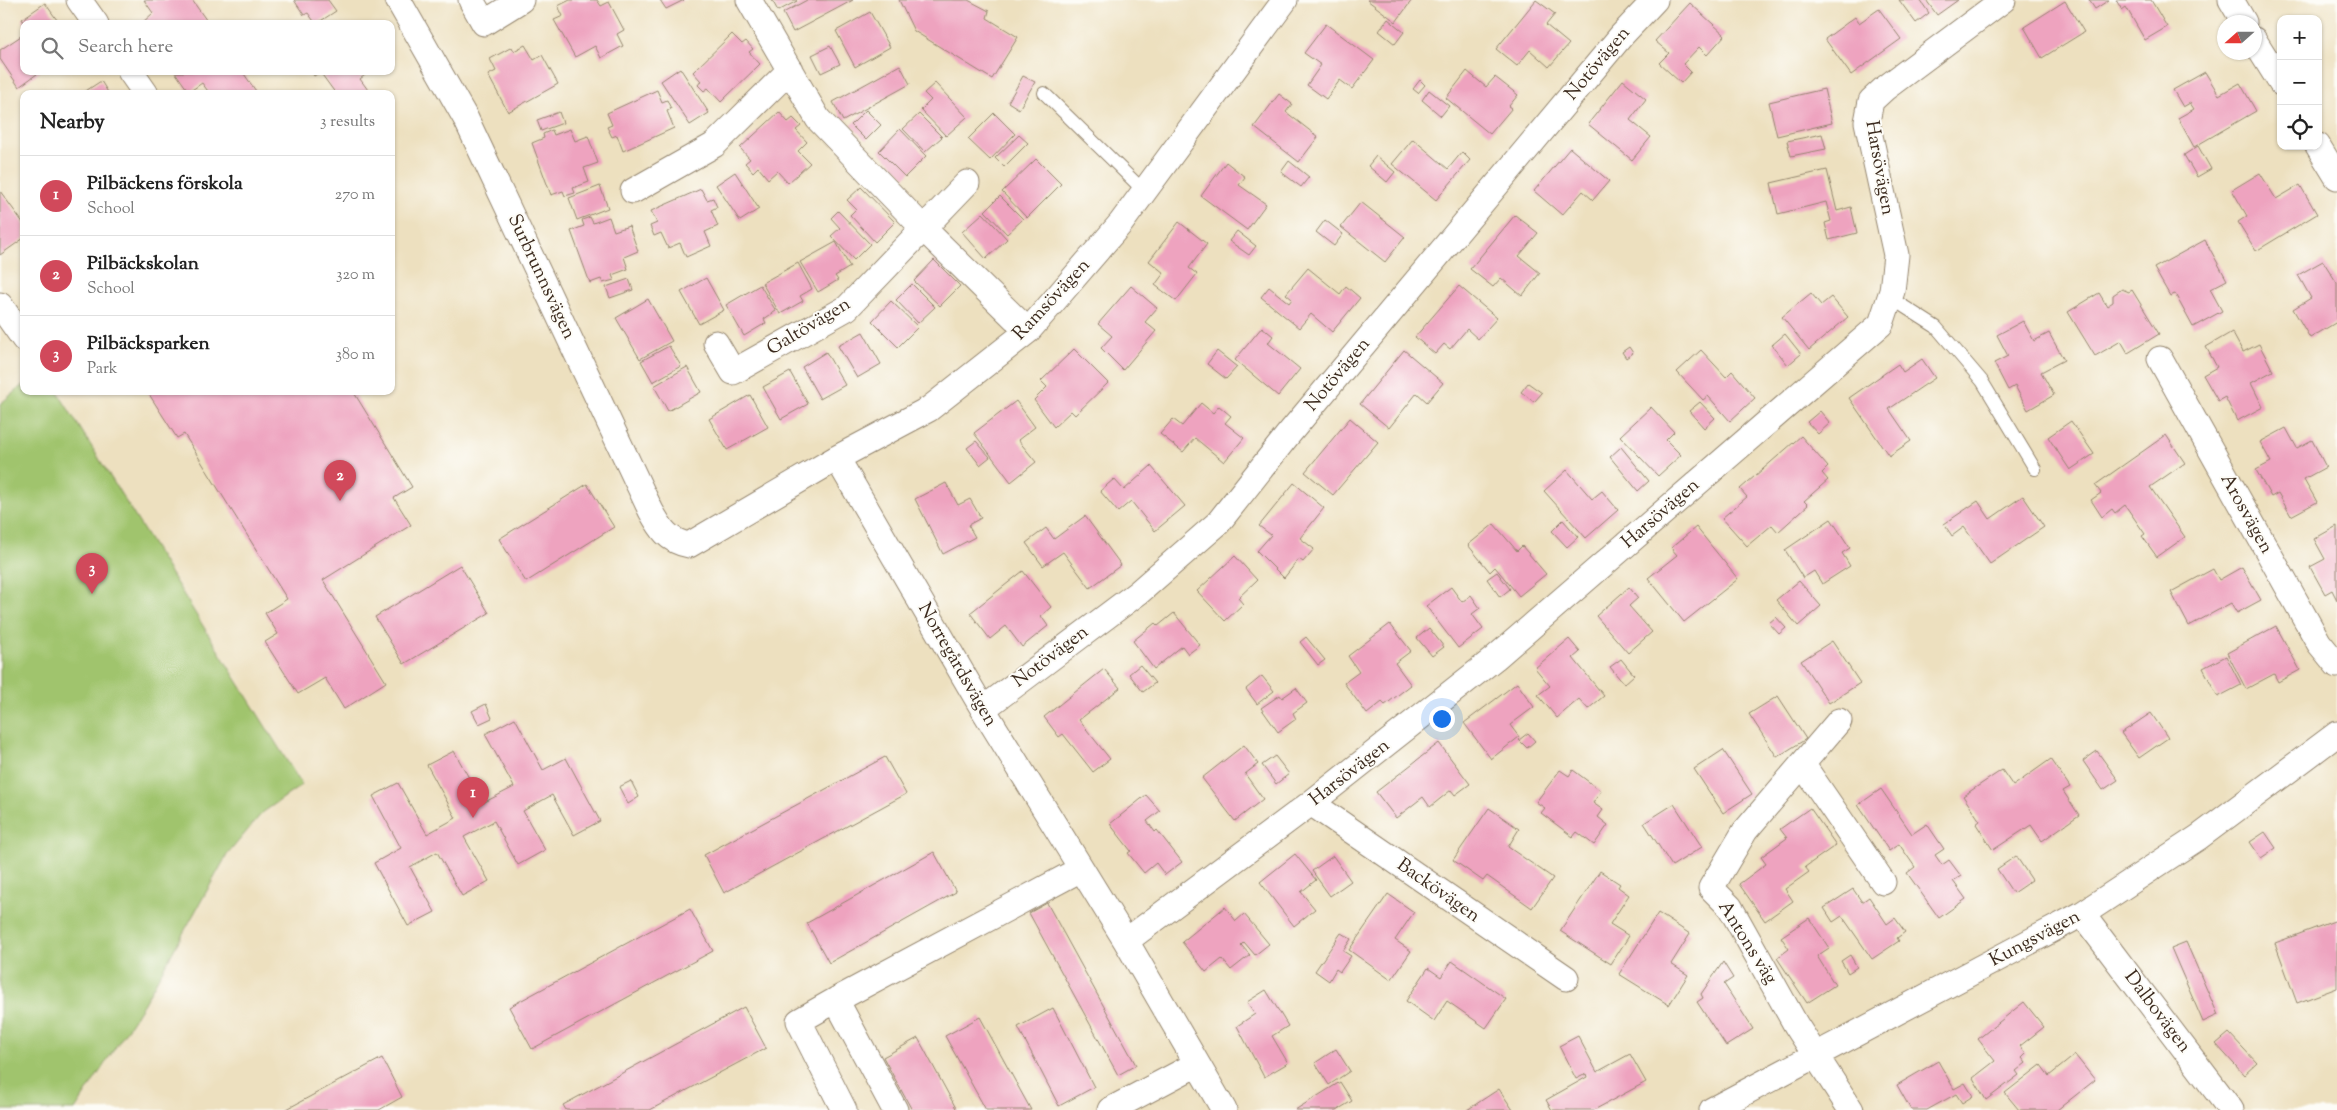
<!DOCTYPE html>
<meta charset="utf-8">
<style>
:root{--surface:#fff;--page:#f6f6f6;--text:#222;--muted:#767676;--line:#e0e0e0;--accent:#d1495b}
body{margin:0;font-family:"Sorts Mill Goudy",serif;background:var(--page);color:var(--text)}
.controls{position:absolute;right:15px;top:15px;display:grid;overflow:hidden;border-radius:10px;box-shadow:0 1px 4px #0004}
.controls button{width:45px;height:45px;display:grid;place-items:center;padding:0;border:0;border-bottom:1px solid var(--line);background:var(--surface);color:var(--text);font:25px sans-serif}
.compass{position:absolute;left:2217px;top:15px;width:45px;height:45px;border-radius:50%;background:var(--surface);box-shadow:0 1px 4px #0004;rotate:249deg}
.you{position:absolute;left:1441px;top:718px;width:18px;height:18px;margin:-12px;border:4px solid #fff;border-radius:50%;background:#1a73e8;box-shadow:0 0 0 8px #1a73e833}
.badge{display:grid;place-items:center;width:32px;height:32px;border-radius:50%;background:var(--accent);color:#fff;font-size:16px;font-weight:700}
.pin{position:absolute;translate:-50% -41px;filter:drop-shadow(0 1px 2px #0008)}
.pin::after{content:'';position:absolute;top:26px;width:18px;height:15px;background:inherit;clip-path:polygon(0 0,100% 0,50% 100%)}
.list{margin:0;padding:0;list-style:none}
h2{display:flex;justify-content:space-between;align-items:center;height:65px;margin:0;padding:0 20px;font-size:21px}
h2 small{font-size:16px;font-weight:400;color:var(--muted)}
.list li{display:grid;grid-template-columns:32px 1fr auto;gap:15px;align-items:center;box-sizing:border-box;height:80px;padding:0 20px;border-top:1px solid var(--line)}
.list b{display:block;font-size:19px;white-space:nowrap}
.list p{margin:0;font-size:16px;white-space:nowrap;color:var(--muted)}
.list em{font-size:16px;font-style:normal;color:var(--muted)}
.icon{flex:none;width:28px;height:28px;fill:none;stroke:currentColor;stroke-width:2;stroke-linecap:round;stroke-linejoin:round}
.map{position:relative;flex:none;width:2337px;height:1110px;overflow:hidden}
.search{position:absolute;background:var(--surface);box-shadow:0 1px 4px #0004;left:20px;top:20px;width:375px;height:55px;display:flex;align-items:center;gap:12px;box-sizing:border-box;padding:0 18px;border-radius:10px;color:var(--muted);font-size:19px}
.panel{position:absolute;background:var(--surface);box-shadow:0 1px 4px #0004;left:20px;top:90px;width:375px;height:305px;border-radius:10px}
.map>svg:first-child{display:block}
.green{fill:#a0c46d;stroke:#6e7746}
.building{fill:#eea3bf}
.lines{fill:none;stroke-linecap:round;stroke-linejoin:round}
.service-casing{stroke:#94856e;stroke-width:14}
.minor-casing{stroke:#94856e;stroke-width:27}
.service{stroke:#fff;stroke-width:12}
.minor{stroke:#fff;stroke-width:25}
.labels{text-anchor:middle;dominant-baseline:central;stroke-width:4;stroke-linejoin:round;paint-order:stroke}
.street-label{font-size:19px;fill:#3b2a1e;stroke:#fdfcf7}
</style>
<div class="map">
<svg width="2337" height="1110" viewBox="0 0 2337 1110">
<rect width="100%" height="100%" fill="#fdfcf7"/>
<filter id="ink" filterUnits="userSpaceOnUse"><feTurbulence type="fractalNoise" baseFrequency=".02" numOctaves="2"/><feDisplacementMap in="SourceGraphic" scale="10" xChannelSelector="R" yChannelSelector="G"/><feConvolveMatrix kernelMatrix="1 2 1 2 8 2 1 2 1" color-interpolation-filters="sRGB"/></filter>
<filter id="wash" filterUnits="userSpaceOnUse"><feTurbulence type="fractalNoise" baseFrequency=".0096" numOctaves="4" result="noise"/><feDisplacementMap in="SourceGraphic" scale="20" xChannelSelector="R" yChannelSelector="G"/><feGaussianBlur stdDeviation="1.12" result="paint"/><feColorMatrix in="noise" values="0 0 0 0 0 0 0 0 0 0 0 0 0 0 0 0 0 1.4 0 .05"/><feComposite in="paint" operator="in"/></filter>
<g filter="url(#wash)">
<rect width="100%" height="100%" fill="#ede0bf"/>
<path class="green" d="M24 384V391H57L302 785 262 813 227 855 144 1003 75 1110H0V404Z"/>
<g id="blocks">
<path class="building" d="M144 0H192L209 24H141L153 13Z
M294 0H328L336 11 316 24 308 13 304 15Z
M570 0H597L601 6 609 2 624 30 617 34 623 46 601 58 595 46 575 57 554 20 563 16 558 6Z
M660 0H684L666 9Z
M772 0H796L797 1 778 11Z
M807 0H853L793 32 783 13Z
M899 0H968L989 11 987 18 1018 37 992 79 914 31Z
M1367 0H1412L1396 22Z
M1536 0 1555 14 1546 25 1569 44 1549 67 1530 50 1517 66 1496 49Z
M1899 0H1920L1929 13 1916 23Z
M1926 0H1958L1937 15Z
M2089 0H2109L2095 9Z
M2116 0H2151L2167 27 2145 40 2126 7 2122 10Z
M2065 1 2084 32 2042 58 2024 27Z
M45 3 57 20 53 24H25L22 19Z
M1690 3 1725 35 1707 55 1699 47 1683 64 1691 72 1681 83 1659 63 1669 53 1655 41Z
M1879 9 1901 39 1851 75 1825 39 1855 17 1859 23Z
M870 12 890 47 855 67 836 31Z
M1388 19 1404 32 1395 44 1379 31Z
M1326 24 1374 60 1352 89 1340 80 1326 99 1307 85 1321 65 1304 53Z
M24 34V71H41L19 87 0 59V50Z
M732 34 742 44 746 41 753 49 749 52 760 64 721 102 708 88 704 91 698 85 701 81 693 72Z
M525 45 534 60 542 55 558 84 508 112 488 75 496 71 490 59 512 47 514 51Z
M830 46 840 64 821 73 812 55Z
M900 65 910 84 843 121 833 102Z
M680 68 709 113 690 125 661 81Z
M242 71 258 94H210L202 83 189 92 175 72Z
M311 71H370L360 79 368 90 362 94H336L320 72 314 76Z
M1467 71 1486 87 1495 77 1518 95 1509 106 1512 108 1490 134 1446 98Z
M2205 72 2219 95 2240 83 2256 111 2194 147 2178 118 2194 109 2190 103 2183 107 2173 90Z
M1023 76 1035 82 1019 109 1008 102Z
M1420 80 1425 85 1418 93 1413 89Z
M1623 80 1646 99 1630 120 1651 137 1632 160 1588 124Z
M101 81 109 94H81Z
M935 83 967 117 946 136 921 110 931 100 924 93Z
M1824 89 1832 123 1777 136 1769 102Z
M657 90 662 102 667 100 671 109 667 111 674 128 623 151 617 135 612 137 607 127 612 125 607 113Z
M1429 90 1449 106 1441 116 1422 100Z
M1279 94 1292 104 1286 112 1318 137 1299 162 1254 127Z
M866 110 881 125 866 140 851 125Z
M559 112 563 123 541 131 537 120Z
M779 112 788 122 793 118 801 126 796 130 807 142 798 151 810 163 788 183 777 171 768 179 758 167 753 172 745 163 750 159 740 148Z
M994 113 1015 134 990 160 968 139Z
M919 114 942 137 925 152 903 129Z
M570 129 575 141 588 136 598 163 584 168 589 182 573 188 575 193 565 196 563 191 551 195 532 143 544 138 543 134 552 130 554 135Z
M900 129 926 156 905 177 879 151Z
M1822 134 1826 149 1791 156 1787 141Z
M1019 135 1028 143 1004 167 995 158Z
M1413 139 1448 169 1462 152 1470 160 1436 200 1392 164Z
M2198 146 2211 169 2197 177 2184 155Z
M1570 148 1609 181 1593 200 1583 191 1562 215 1534 191Z
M1376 156 1395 172 1387 182 1368 166Z
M1036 159 1061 184 1027 218 1002 192Z
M1289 161 1309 177 1301 187 1281 172Z
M1226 162 1245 177 1239 185 1266 204 1247 230 1201 196Z
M1827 170 1837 211 1851 207 1857 233 1829 240 1825 223 1831 221 1826 202 1778 214 1771 183Z
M735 172 759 209 740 221 716 185Z
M2260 173 2276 199 2300 185 2317 214 2256 251 2238 222 2247 216 2232 190Z
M600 186 608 208 577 220 569 198Z
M861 187 895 222 875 242 850 215 856 209 847 200Z
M701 189 707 200 713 198 717 207 711 210 718 226 705 232 711 246 686 257 680 243 668 248 661 233 654 236 650 226 657 223 651 211Z
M0 191 24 224V238L0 255Z
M1000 196 1023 219 1007 234 985 211Z
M1361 202 1405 237 1385 262 1341 227Z
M838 211 870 244 854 260 831 236 840 228 831 218Z
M983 213 1007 239 986 259 962 232Z
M1515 215 1538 233 1519 256 1540 273 1522 296 1501 278 1493 287 1470 269Z
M590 217 593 223 609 217 614 231 629 226 638 251 624 257 628 269 612 275 614 280 603 283 601 279 590 283 571 231 584 226 582 220Z
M1325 220 1343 234 1334 246 1316 232Z
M1179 222 1207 244 1189 268 1197 274 1176 301 1155 285 1164 273 1149 261Z
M1237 231 1256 246 1249 255 1229 241Z
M2205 240 2227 280 2210 289 2222 311 2193 327 2175 294 2170 296 2154 268Z
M836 242 850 267 835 276 838 280 818 292 800 262Z
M934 260 960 286 940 306 914 281Z
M2323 261 2337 283V322L2310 338 2293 309 2311 298 2298 275Z
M798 263 812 289 800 296 803 301 780 314 762 283Z
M1308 268 1340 294 1346 286 1360 298 1332 332 1311 314 1299 328 1261 297 1269 287 1289 303 1292 299 1286 294Z
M706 278 724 310 699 324 681 292Z
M629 279 633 290 610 298 606 287Z
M912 284 935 307 918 323 896 300Z
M760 285 776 311 764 319 766 323 744 336 726 305Z
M1131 286 1157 308 1145 322 1156 331 1123 370 1101 348 1112 336 1098 324Z
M1459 286 1497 318 1478 339 1467 329 1450 349 1444 344 1435 354 1415 337Z
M2122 289 2129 292 2132 290 2159 334 2128 353 2121 341 2095 356 2068 312 2099 293 2107 306 2113 302V295Z
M1811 293 1821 305 1831 297 1848 317 1809 350 1782 317Z
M648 299 672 341 640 359 616 318Z
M891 301 918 327 898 347 872 321Z
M2023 321 2034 341 2049 333 2064 360 2041 372 2054 395 2028 410 2015 386 2008 390 1994 363 2008 356 1997 335Z
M1262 327 1273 336 1268 343 1300 369 1278 396 1235 360Z
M863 332 881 364 857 378 838 346Z
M2232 332 2243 352 2259 344 2273 371 2251 383 2263 407 2237 421 2225 397 2218 401 2203 375 2217 367 2206 347Z
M1785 334 1801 354 1788 365 1772 345Z
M669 346 681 366 653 382 641 361Z
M1629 347 1633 353 1626 358 1622 352Z
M1074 349 1108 383 1075 415 1071 411 1054 427 1034 400 1047 387 1041 381Z
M1404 350 1443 383 1427 402 1417 393 1389 428 1360 404Z
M1701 350 1726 377 1732 371 1755 398 1730 421 1708 396 1703 400 1677 372Z
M1217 351 1237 367 1226 379 1207 364Z
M826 352 845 385 820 399 802 367Z
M1922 359 1935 378 1889 409 1911 441 1889 456 1849 398 1898 364 1903 372Z
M687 367 701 392 668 411 654 386Z
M790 372 808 404 781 419 763 387Z
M1528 383 1542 393 1534 402 1521 392Z
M147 391H353L412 487 394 498 411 525 323 580 386 682 344 709 325 678 298 694 265 642 278 634 265 613 287 599 184 434 177 438Z
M750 395 768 427 727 450 709 419Z
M1016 401 1035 427 1018 440 1036 462 1011 482 974 433Z
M1700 402 1715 418 1704 428 1689 411Z
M1201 403 1213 413 1219 406 1231 416 1225 423 1244 438 1224 462 1195 438 1183 452 1160 434 1173 419 1182 426Z
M1651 407 1674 432 1666 440 1681 455 1658 476 1620 436Z
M1820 411 1830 423 1818 434 1807 422Z
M1350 418 1378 442 1333 495 1305 472Z
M2071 421 2094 454 2070 470 2048 437Z
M2286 428 2297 448 2312 440 2326 467 2304 479 2317 502 2291 516 2278 493 2271 497 2256 470 2271 462 2260 442Z
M2166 435 2185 463 2150 487 2185 537 2157 557 2142 536 2145 534 2125 505 2115 513 2112 509 2102 517 2091 500 2101 493 2095 485Z
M1801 436 1828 467 1822 473 1828 480 1804 501 1808 505 1778 532 1772 525 1747 546 1722 518 1747 497 1740 489Z
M976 441 990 457 980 465 967 448Z
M1621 447 1649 481 1638 491 1610 457Z
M1151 466 1185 506 1155 531 1131 501 1118 512 1100 491 1114 479 1124 490Z
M1567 470 1592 499 1602 491 1618 510 1586 538 1544 491Z
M946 483 958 505 970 499 981 518 968 525 975 537 943 554 915 499Z
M1294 483 1324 508 1300 538 1314 549 1303 562 1299 559 1284 578 1257 551 1271 535 1259 526Z
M587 484 614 527 526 582 499 539Z
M2023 496 2044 527 1990 564 1964 527 1952 536 1944 524 1978 501 1990 519Z
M1085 516 1121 565 1090 588 1063 552 1043 566 1026 543 1046 528 1054 539Z
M1831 519 1850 548 1842 553 1850 566 1822 584 1814 571 1803 578 1785 550Z
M1563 520 1578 537 1567 547 1552 531Z
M1494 524 1517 551 1522 546 1546 574 1519 596 1495 567 1490 572 1468 545Z
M2337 526V600L2332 590 2325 594 2310 567 2325 559 2314 539Z
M1696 527 1738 579 1684 622 1648 578 1677 555 1671 548Z
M1235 556 1257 580 1238 598 1243 604 1225 621 1197 591Z
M460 565 489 613 404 664 375 617Z
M2242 567 2261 600 2237 613 2231 603 2189 626 2171 592 2213 569 2219 580Z
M1023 571 1051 607 1041 616 1048 626 1022 647 1006 626 990 639 970 613Z
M1497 572 1510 589 1500 597 1487 579Z
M1799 581 1821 606 1798 626 1776 600Z
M1451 587 1462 602 1471 595 1480 608 1472 614 1483 629 1458 648 1426 606Z
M1629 587 1638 598 1629 606 1652 632 1628 653 1596 616Z
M1174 613 1200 645 1188 654 1182 646 1154 669 1133 641 1155 623 1158 626Z
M1776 617 1786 628 1779 634 1769 623Z
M1390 624 1411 651 1395 663 1411 685 1385 705 1382 702 1367 714 1344 683 1359 672 1348 656Z
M2276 626 2300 670 2278 682 2274 674 2246 689 2227 653Z
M1429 628 1444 647 1432 656 1417 638Z
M1306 637 1325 660 1318 665 1300 642Z
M1569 639 1580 652 1573 658 1604 696 1588 709 1579 699 1557 718 1538 695 1550 686 1535 668Z
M1832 641 1860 683 1829 703 1801 661Z
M2226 656 2241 685 2218 697 2203 668Z
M1621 659 1634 675 1624 684 1610 667Z
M1140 665 1155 683 1143 692 1129 674Z
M1104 669 1120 688 1079 720 1110 759 1093 772 1063 734 1059 737 1044 717Z
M1262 676 1274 691 1257 704 1246 689Z
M1517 683 1534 707 1510 725 1519 737 1491 759 1464 723Z
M1296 688 1307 703 1293 713 1296 719 1278 732 1261 708 1280 695 1282 698Z
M1778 696 1806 739 1777 757 1749 714Z
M486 704 492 718 479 724 472 711Z
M2151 713 2168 738 2139 758 2121 733Z
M515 718 543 770 566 758 600 821 574 835 552 795 523 811 545 850 518 865 494 821 464 837 489 881 462 896 437 852 410 867 435 912 408 926 374 863 401 848 373 796 398 783 427 834 456 818 427 765 454 751 483 803 514 787 485 734Z
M1528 733 1535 741 1527 748 1519 740Z
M1439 743 1470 784 1455 795 1451 790 1430 807 1423 797 1396 818 1376 792Z
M1244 745 1258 764 1245 774 1263 799 1235 821 1202 778Z
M1723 750 1752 794 1723 813 1694 769Z
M2097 751 2118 780 2103 790 2083 761Z
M1275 756 1289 774 1276 784 1262 765Z
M885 757 906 794 724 893 704 855Z
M2051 759 2070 787 2063 791 2079 815 2042 841 2031 825 1993 850 1976 824 1980 821 1963 796 2002 770 2013 786Z
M1560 770 1569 776 1573 770 1601 791 1593 803 1603 810 1598 817 1608 825 1594 845 1577 832 1573 837 1541 813 1545 808 1536 802Z
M631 781 639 797 628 804 619 787Z
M1881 789 1912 834 1927 824 1944 849 1935 855 1942 865 1949 860 1961 876 1953 881 1966 899 1939 918 1907 873 1915 867 1899 844 1889 851 1858 805Z
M1146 795 1160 811 1147 821 1155 832 1157 830 1182 862 1165 875 1156 863 1144 873 1128 853 1131 851 1110 824Z
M1674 804 1702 847 1672 866 1644 823Z
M1489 808 1519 829 1508 847 1553 878 1532 908 1487 876 1483 881 1453 860Z
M1810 808 1836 845 1805 867 1809 872 1785 889 1793 901 1765 921 1739 884 1766 864 1761 857 1787 838 1780 829Z
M2265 832 2276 848 2261 858 2250 842Z
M934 852 956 892 829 963 807 923Z
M1295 854 1316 880 1301 892 1315 909 1294 926 1260 882Z
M1333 856 1351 881 1330 896 1312 871Z
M2016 856 2032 880 2013 893 1997 869Z
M1600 871 1620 884 1618 887 1629 895 1610 924 1629 936 1611 964 1560 931Z
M1853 889 1862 902 1869 897 1887 924 1895 918 1905 932 1897 938 1899 941 1872 959 1842 916 1833 922 1824 908Z
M1388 894 1414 912 1395 940 1411 951 1391 980 1349 950Z
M1047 903 1136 1065 1118 1075 1029 913Z
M1225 907 1236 921 1244 914 1269 944 1255 955 1244 942 1241 945 1250 955 1231 970 1222 959 1206 972 1182 942Z
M690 909 713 951 532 1049 509 1007Z
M1658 913 1690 934 1671 964 1688 975 1669 1005 1619 974Z
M1809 918 1829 948 1817 956 1835 985 1807 1003 1777 958 1789 949 1781 937Z
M2337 920V988L2297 1003 2275 943Z
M1341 933 1351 939 1343 951 1351 956 1340 972 1336 969 1329 981 1315 971Z
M2186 942 2218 1015 2203 1022 2171 948Z
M1850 955 1857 967 1848 973 1841 961Z
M1452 961 1506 999 1486 1028 1447 1001 1434 1021 1406 1001 1428 968 1441 977Z
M1723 962 1733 978 1724 984 1753 1029 1726 1046 1697 1002 1703 998 1701 994Z
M1266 990 1288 1026 1272 1036 1288 1063 1264 1077 1237 1026 1255 1014 1247 1002Z
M2024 1002 2044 1027 2020 1046 2026 1054 2022 1058 2026 1063 2016 1071 2019 1075 1986 1100 1973 1078 1995 1061 1978 1039Z
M744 1007 766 1048 650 1110H566L563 1105Z
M1053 1008 1094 1087 1059 1106 1018 1027Z
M980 1017 1031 1110H986L945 1036Z
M2229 1033 2257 1063 2244 1075 2216 1044Z
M1578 1036 1597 1072 1630 1054 1646 1082 1594 1110H1552L1546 1100 1587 1077 1586 1074 1576 1079 1559 1046Z
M918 1038 957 1110H912L883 1057Z
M1336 1049 1350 1071 1329 1085 1315 1063Z
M2075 1055 2095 1080 2057 1110H2019L2005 1093 2041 1065 2049 1076Z
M382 1058 402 1097 379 1110H285Z
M1938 1061 1954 1089 1965 1083 1973 1096 1962 1103 1956 1094 1927 1110H1911L1897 1085Z
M1340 1082 1352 1101 1337 1110H1295Z
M1499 1089 1513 1110H1467Z"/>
</g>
</g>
<g filter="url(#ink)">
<use href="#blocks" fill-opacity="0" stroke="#94856e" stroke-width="1"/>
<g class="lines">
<defs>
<path id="service" d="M1044 93 1144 191
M1889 297 1936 327 1982 381 2035 469"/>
<path id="minor" d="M79 0 96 24
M398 0 466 119 651 511C661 529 668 541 689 545L837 458 929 409 1028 331 1121 223 1285 0
M471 0 484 23 521 0
M749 0 818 119 924 229 1028 331
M2231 0 2244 22
M2254 40 2281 83
M130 71 146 94
M2318 146 2337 177
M633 191 714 145 790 70
M0 305 24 339
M716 343 733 372 847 308 967 183
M2160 359 2319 643 2337 665
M837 458 983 709 1126 941 1224 1110
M983 709 1139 592 1218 523 1287 436 1622 35 1655 0
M1839 721 1745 831 1711 888 1730 907 1796 1025 1851 1110
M1803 765 1883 882
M1311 803 1566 978
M2082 914 2231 1110
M1126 941 1311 803 1495 658 1881 324 1892 291 1896 255 1867 122 1871 101 1884 89 2003 0
M836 1000 799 1021 844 1110
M895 1110 836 1000 1081 869
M1110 1110 1197 1064
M1712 1110 2082 914 2199 837 2337 734"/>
</defs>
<use href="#service" class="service-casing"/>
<use href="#minor" class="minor-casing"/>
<use href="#service" class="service"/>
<use href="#minor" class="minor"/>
</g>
</g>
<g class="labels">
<g class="street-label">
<text transform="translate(1598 64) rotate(-50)">Notövägen</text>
<text transform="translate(1879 168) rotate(80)">Harsövägen</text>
<text transform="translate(541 277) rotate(65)">Surbrunnsvägen</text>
<text transform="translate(1052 300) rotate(-47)">Ramsövägen</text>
<text transform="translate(809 327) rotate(-31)">Galtövägen</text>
<text transform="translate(1338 375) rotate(-50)">Notövägen</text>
<text transform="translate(1661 514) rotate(-41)">Harsövägen</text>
<text transform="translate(2246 514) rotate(61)">Arosvägen</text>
<text transform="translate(1051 657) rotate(-37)">Notövägen</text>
<text transform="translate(957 665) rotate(60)">Norregårdsvägen</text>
<text transform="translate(1350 773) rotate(-38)">Harsövägen</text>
<text transform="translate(1438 891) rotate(35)">Backövägen</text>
<text transform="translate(2035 939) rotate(-28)">Kungsvägen</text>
<text transform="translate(1747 943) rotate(58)">Antons väg</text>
<text transform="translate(2157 1012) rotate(53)">Dalbovägen</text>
</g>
</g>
</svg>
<div class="controls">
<button>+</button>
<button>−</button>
<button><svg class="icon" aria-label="locate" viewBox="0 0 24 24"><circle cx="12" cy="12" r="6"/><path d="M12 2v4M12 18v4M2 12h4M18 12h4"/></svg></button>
</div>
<svg class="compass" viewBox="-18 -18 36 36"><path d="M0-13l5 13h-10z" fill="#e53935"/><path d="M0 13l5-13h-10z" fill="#767676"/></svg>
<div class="you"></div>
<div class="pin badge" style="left:473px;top:818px">1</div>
<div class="pin badge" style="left:340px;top:501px">2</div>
<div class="pin badge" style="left:92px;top:594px">3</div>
<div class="search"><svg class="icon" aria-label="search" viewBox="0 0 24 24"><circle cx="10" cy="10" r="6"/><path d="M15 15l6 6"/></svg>Search here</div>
<section class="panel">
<h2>Nearby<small>3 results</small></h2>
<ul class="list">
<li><span class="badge">1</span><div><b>Pilbäckens förskola</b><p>School</p></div><em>270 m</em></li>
<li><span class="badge">2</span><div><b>Pilbäckskolan</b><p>School</p></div><em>320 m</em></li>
<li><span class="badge">3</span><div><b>Pilbäcksparken</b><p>Park</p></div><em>380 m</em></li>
</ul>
</section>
</div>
